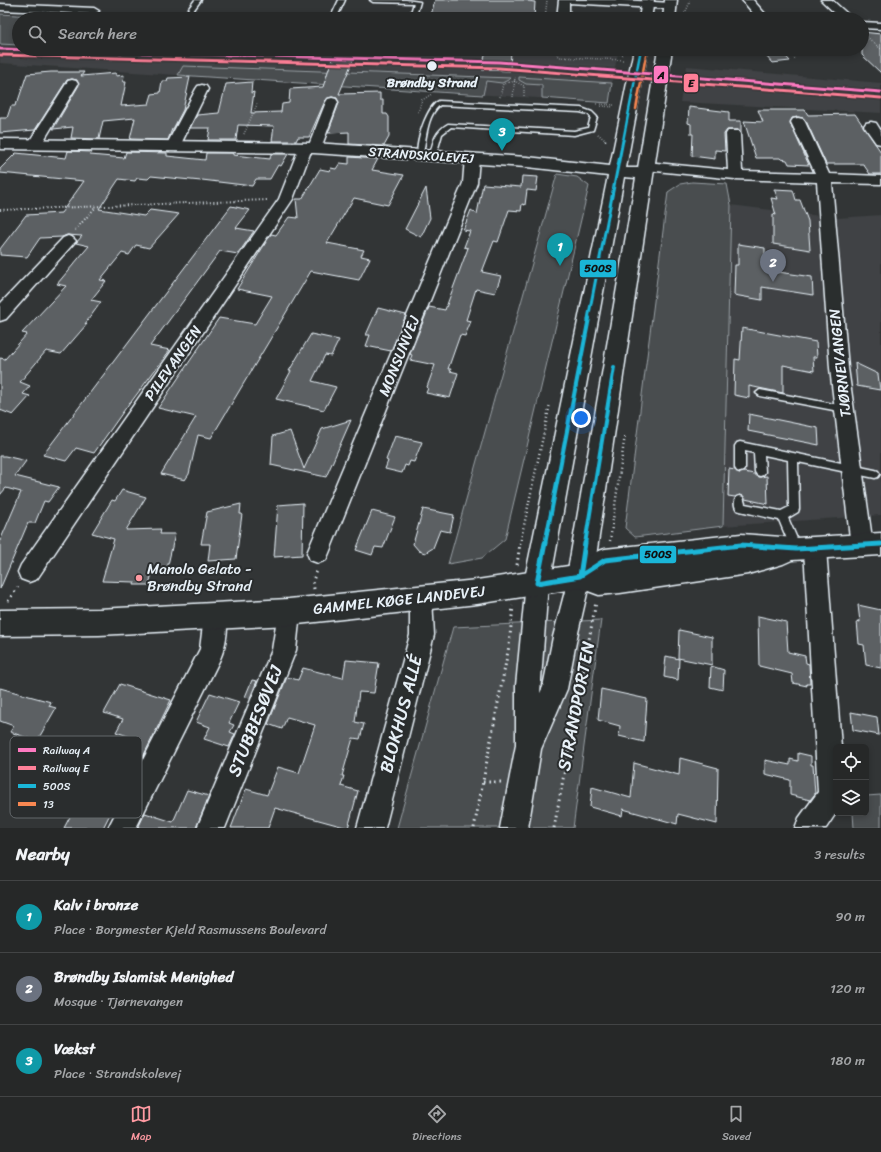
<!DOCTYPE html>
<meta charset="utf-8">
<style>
:root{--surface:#262828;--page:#323434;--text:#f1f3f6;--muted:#a4a6a8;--line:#424445;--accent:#ff9aa2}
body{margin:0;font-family:Sriracha,sans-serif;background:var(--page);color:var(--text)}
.controls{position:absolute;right:12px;bottom:12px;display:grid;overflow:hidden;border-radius:6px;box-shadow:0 2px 6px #0003}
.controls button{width:36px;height:36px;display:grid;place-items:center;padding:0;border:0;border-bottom:1px solid var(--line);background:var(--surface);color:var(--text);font:20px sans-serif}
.you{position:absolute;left:581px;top:418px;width:14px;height:14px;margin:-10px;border:3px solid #fff;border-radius:50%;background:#1a73e8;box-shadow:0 0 0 6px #1a73e833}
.badge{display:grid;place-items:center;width:26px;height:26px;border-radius:50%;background:var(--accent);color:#fff;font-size:13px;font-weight:700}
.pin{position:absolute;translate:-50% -33px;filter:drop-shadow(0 1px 2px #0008)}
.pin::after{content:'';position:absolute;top:21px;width:14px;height:12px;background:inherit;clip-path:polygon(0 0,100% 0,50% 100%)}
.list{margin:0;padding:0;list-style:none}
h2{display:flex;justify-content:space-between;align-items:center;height:52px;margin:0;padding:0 16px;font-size:17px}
h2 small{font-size:13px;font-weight:400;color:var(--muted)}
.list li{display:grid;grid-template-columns:26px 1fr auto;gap:12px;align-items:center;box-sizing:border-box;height:72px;padding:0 16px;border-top:1px solid var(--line)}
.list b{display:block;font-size:15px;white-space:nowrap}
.list p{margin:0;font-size:13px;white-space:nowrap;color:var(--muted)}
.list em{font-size:13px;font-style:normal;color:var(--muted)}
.icon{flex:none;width:22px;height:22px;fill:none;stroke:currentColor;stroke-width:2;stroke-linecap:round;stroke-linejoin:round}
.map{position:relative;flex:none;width:881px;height:828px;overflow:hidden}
.search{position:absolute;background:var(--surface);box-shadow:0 2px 6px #0003;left:12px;right:12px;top:12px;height:44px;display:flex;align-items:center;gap:10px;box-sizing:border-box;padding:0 14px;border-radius:22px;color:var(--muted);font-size:15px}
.sheet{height:268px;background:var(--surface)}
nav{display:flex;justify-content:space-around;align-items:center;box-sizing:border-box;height:56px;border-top:1px solid var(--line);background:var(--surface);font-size:11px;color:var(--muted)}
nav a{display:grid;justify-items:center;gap:2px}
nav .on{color:var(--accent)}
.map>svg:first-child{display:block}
.built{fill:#3f4244}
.green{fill:#494d4f;stroke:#989fa4}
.building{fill:#5c6063;stroke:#e8f1f8}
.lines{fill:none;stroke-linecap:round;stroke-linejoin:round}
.service-casing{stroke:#e8f1f8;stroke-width:3}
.minor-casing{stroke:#e8f1f8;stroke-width:3}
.tertiary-casing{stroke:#e8f1f8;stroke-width:3}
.secondary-casing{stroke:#e8f1f8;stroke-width:3}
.path-far3{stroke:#e8f1f8;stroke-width:1.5;stroke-dasharray:0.5 2;stroke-linecap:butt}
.path-far2{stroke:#e8f1f8;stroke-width:2;stroke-dasharray:1 2.5;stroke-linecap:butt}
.path-far1{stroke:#e8f1f8;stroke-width:2.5;stroke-dasharray:1 3;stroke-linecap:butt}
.path{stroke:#e8f1f8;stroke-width:3;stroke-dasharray:1.5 4;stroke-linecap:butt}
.service{fill:#2a2d2e;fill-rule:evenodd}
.minor{fill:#2a2d2e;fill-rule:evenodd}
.tertiary{fill:#2a2d2e;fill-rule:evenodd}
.secondary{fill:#2a2d2e;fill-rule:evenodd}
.bus-1-far3-casing{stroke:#2a2d2e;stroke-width:4.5}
.bus-1-far2-casing{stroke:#2a2d2e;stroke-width:5.5}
.bus-1-far1-casing{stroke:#2a2d2e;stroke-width:7}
.bus-1-casing{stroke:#2a2d2e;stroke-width:8}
.bus-2-casing{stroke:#2a2d2e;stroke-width:4.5}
.bus-1-far3{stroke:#1ab6d8;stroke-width:2.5}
.bus-1-far2{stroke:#1ab6d8;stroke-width:3}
.bus-1-far1{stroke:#1ab6d8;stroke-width:4}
.bus-1{stroke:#1ab6d8;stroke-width:5}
.bus-2{stroke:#f88751;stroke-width:2.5}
.rail-1-casing{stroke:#2a2d2e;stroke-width:5}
.rail-2-casing{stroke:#2a2d2e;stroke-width:5}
.rail-1{stroke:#fe7ac1;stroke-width:3}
.rail-2{stroke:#ff8098;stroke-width:3}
.stop-dot{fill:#e8f1f8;stroke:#2a2d2e;stroke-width:1.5}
.poi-dot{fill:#ff9aa2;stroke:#2a2d2e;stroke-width:1.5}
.labels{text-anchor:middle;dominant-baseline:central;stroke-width:4;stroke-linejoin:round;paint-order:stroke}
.far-stop-label{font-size:13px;font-weight:bold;fill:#e8f1f8;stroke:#2a2d2e}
.far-street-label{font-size:13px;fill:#e8f1f8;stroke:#2a2d2e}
.street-label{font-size:15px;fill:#e8f1f8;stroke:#2a2d2e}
.poi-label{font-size:15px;fill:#e8f1f8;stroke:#2a2d2e;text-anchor:start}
.near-street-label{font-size:18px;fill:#e8f1f8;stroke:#2a2d2e}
.key{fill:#2a2d2e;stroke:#63686b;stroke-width:1}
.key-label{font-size:11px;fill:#e8f1f8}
.line-badge{stroke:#2a2d2e;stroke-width:1.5}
.pale-badge-label{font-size:11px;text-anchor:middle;font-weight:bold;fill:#111}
</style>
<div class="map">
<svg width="881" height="828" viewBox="0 0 881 828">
<rect width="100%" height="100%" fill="#323536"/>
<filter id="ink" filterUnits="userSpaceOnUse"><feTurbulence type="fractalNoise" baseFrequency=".025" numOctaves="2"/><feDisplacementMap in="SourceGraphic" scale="8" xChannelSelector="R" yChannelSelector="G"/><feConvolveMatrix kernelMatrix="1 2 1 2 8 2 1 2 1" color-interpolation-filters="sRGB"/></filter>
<g filter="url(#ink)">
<path class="built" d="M0 44 19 45V49H557L618 54 607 102 385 89 0 63Z
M687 66 881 83V113L680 102Z
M731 205 837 218 881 215V515L723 526Z"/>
<path class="green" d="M0 14 49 17 48 19H19V45L0 44Z
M183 66 511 78 510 79 502 83 486 81 483 95 178 75Z
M519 77 612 83 609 103 542 98V85L526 84 519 80Z
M557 174 577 177 589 186 505 539 482 558 448 564Z
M692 182 727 184 731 205 723 526 635 537 625 528 668 192 680 184Z
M601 620 573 828H397L453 627Z
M881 795V828H854L853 813H866V796Z"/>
<path class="building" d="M435 0H528V1L535 2 534 19H430Z
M862 32 881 34V73L862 55Z
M486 49H511L510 71 482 70Z
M760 49H779L790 61 772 63Z
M332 59 353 60 339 94 380 93V100H383V114H387L389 117V137L384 146 349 144V132L328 133 339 103 337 98 332 97 328 98 325 101 309 137H298L296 141H272L274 126 238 125 236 140H208L210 128H190L197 115 219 113 226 84 252 82 251 93 254 92 251 113 281 112 282 104 289 103 290 89 323 87Z
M51 72H84L81 76 116 73V76L124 75 123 82H126L121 106 149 104 152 94 160 93 162 81H167L168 78 190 77 183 110 173 129H172L168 140 130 139 135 118 103 121 99 139 71 138 73 127 53 129 79 85 77 80 72 79 67 80 35 130 0 133V118H7L11 106H15L16 102 18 101 27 74Z
M689 107 729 112V121H741V134L738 130H727L724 134 725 151 715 150V159L692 156 693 134H691V124L688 123Z
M758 110H805L808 115 855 114 881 152V174H870L863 164H826L806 121 803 118 798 117 792 118 790 123 809 165 789 164 787 160 781 159 780 158H756L744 121 763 122Z
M68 151 92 152 90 155 124 158 126 152 167 153V156L205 160 206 153H233V155L270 159 271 154H288L281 166 278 165 270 179H256L252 186 202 180 201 181 151 176 148 179 137 178 135 181 119 179 99 209 144 216 150 210 179 214 149 248 136 245 129 255 122 253 100 280 106 281 91 300 101 302 85 324H87L61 354 46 351 20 382 30 386 23 394 30 396 13 415 0 410V358L5 359 27 334 22 333 66 286 57 284 89 246 76 243 82 236 67 235 62 237 40 238 27 257 0 255V249L26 215 61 213 84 181 0 173V169L16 153 66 158Z
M349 157 378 159 372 170 404 175 388 205 354 198 327 243 364 250 361 256 370 258 359 280 311 271 211 438 198 435 189 474 185 480 161 474 196 417 158 408 219 318 255 324 272 296 237 289 271 234 276 235 289 217 298 218 296 199H302L320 169 330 171 331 168 336 169 340 163 349 164Z
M522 176 538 177 536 191 527 190 525 205 522 204 521 211 509 210 498 242 494 241 482 272 501 276 495 293 476 289 466 320 471 321 465 336 460 335 448 369H451L450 371 458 373 450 398 426 393 428 388 427 387 435 365 410 360 412 355 410 354 429 307 445 310 468 248 464 247 470 231 463 230 471 210 477 214 483 184 521 187Z
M426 188 430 218 421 237 405 229Z
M774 189 793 190 796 200H800L808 221 810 250 773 244V214L776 215 771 198 778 199Z
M231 206 250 210 236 228 254 231 238 254 220 251 150 346 170 350 131 402H130L94 453 76 448 66 461 43 455Z
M738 244 765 248V270L812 277 813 295 762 287V300L734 295 735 265H738Z
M378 308 406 315 391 351 366 346 370 335H366Z
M742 328 816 342 817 357H813L814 371 783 365V393L749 386V398L734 395 735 359 740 360Z
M311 334 339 340 331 356 325 355 312 381 336 387 324 410 276 399 291 371H289Z
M855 363 878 374 880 390 857 386Z
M749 414 818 428 819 445 748 431Z
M351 420 326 477 271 465 273 436 290 431 304 469 322 429Z
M395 436 422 442 414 462 410 461 408 466 405 465 402 473 385 469 388 461 386 460Z
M0 456H5L26 461 15 476 59 487 48 502 44 501 35 523H28L0 589V541L21 492 6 488 0 495Z
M729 469 735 470 740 473 744 472 754 474 760 477 767 476 768 504 745 499 743 496 740 495 735 497 728 496Z
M122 490 146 497 126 530 161 529 160 534H175L167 569H153L149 585H134L135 582 102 581 114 539 92 533 112 500 115 501Z
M303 503 302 555 274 557 278 505Z
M241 504 240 514H242L236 559 208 561 210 544H201L207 512Z
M423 509 454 515 450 532 440 530 433 548 425 553 419 551 413 544Z
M372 511 395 517 383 548 375 547 372 555 356 550Z
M858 605 881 610V668L866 665 864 645 859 644 857 621 860 622Z
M758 616 786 622 788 652 805 656 806 663 809 664 810 684H806L807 686 793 683 792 674 759 666Z
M679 630 712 637V665L678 658Z
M666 656 679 659 678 680 664 677Z
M346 660 379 663 374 693 359 692 355 722 364 724 360 739 353 738 342 776H344L341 786 358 791 348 828 275 808 268 828H231L246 789 267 795 278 767 299 773 315 725 287 717 282 729 268 724 287 677 298 680 303 668 343 678Z
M711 666 724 670 723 690 710 687Z
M252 680 257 681 250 698 245 697Z
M120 684 171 700 133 777 129 776 103 828H64L95 769 112 775 131 737 116 732 123 719 104 713Z
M0 688 51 702 49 706 56 708 37 741 10 732 14 726 0 721Z
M601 689 647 699 644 742 619 736 620 726 598 720Z
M210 693 239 702 229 723 234 725 230 732 235 734 229 747 204 739 210 727 196 722Z
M851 712 877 717 879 735 853 730Z
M798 753 811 756V765H813L815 794 810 800 790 795V780L765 774V760L790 765V759L798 761Z
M680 758 718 768 717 824 678 814 677 824 623 809 622 816 590 807 592 787 631 798 634 763 679 775Z
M187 790 209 796 196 828H138L145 813 173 822Z"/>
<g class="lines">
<defs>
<path id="service" d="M195 0H201L187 19H181Z
M339 0H345L336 19H330Z
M370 0H406L420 2 415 19H409L414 3 373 2Z
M439 101 581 108 592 112 597 117 593 130 574 135 451 127 442 134 436 155 433 157 430 155C433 142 435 131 448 124L574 131 588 128 591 117 588 114 580 112 440 105C427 115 426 139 423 154L418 155C415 143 427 106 439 101Z
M760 390 844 406 847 407 848 409 847 411 844 412 760 396 756 393Z
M740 442 875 470 878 471 880 474 878 477 875 478 798 462 799 509 798 512 788 518 801 548 800 551 796 553 792 551 779 520 740 511 737 510C734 506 734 501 737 497L740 496 743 497 745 504 781 511 789 507 788 460 764 455 765 472 763 475 760 476 757 475 755 472 754 453 745 451V468L743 471 740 472 737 471 735 468V446L737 443Z"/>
<path id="minor" d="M559 0H621L671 3 676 6 671 9 569 3V19H557Z
M742 0H753L767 16 773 19H758Z
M821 0H832L853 19H841Z
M0 4 94 8 99 11 94 14 0 10Z
M862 22 881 23V29L862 28Z
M648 49H670L671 50 669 52 665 53 650 51Z
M72 80 76 81 78 84 41 145 39 148H29L27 145 66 84 68 81Z
M202 85 206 86 208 89 180 146 178 149H168L166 146 196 89 198 86Z
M332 98 336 99 338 102 321 148 319 151H311L293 199 37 579 29 582 21 579 18 572 21 565 279 199 299 148 301 145H309L326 102 328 99Z
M798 118 803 119 805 122 829 174 881 176V184L832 183 848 368 873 546 870 553 862 556 854 553 851 546 830 368 817 182 735 179 646 170 641 169 639 166 641 163 646 162 728 170 726 134 728 131H738L740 134 742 171 815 173 791 122 793 119Z
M871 122 876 123 881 131V144L876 143 864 126 866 123Z
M472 154 477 155 479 158 477 183 329 553 326 560 318 563 310 560 307 553 463 183 465 158 467 155Z
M68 236 73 238 76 241 73 244 6 319 0 321V304L63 238Z
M815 539 823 542 826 549 841 747H836V813L826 828H795L799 818 818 792 804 549 807 542Z
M580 566 588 569 591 576 577 637 567 689 541 749 528 828H500L516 745V686L526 583 529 576 537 573 545 576 548 583 540 693 543 687 553 637 569 576 572 569Z
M421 587 429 591 432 598 434 635 385 828H357L410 635V598L413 591Z
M289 601 297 604 300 612 296 650 225 828H197L272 650 278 612 281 604Z
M216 606 224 609C230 623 226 645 220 659L136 828H108L200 649 204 617 208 609Z"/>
<path id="tertiary" d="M642 0H654L651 19H639Z
M665 0H677L675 19H663Z
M634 49H648L626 168H638L658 49H672L593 576 589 584 580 588 571 584 567 576 636 178 624 177 550 583 546 591 537 595 528 591 524 583 608 176 527 167 314 153 0 149V139L314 143 527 157 610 166Z"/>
<path id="secondary" d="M881 533V555L792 560 783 564 748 574 620 593 599 595 580 588 477 604 289 625 99 635 0 636V610L99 609 289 599 477 580 575 565 596 552 605 549 741 534 796 538Z"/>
</defs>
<use href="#service" class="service-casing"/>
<use href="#minor" class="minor-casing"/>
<use href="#tertiary" class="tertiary-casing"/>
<use href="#secondary" class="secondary-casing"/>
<path class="path-far3" d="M685 13 691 0
M685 15 746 19
M545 19 547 0
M867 37 881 49
M555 49 559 57 624 60
M565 49 614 52 624 55
M786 49 796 60
M465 67 516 68
M500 97 503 84 515 81 524 86V96
M513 97 515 77
M596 104 615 105
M599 106 614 107
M418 112 422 100 432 94
M244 134 258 102
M598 134 606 141"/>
<path class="path-far2" d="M605 140 606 141
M0 210 268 200
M75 230 96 207"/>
<path class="path-far1" d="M610 541 625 435
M520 544 550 404"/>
<path class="path" d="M517 565 520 543
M314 589 313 580 317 571
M8 601 18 587
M483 782H502
M474 828 509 646 513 606
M554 828 596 602"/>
<use href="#service" class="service"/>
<use href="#minor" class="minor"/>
<use href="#tertiary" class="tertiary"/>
<use href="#secondary" class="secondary"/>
<defs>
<path id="bus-1-far3" d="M623 141 641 49"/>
<path id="bus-1-far2" d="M588 319 623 140"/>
<path id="bus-1-far1" d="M545 544 589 318
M585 544 614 367"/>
<path id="bus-1" d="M545 543 537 583 580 576 605 560 741 545 796 549 881 544
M580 576 585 543"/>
<path id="bus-2" d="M636 109 647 50"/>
</defs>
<use href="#bus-1-far3" class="bus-1-far3-casing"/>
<use href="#bus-1-far2" class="bus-1-far2-casing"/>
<use href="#bus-1-far1" class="bus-1-far1-casing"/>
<use href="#bus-1" class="bus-1-casing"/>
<use href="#bus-2" class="bus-2-casing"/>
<use href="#bus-1-far3" class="bus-1-far3"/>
<use href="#bus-1-far2" class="bus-1-far2"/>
<use href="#bus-1-far1" class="bus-1-far1"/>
<use href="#bus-1" class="bus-1"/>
<use href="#bus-2" class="bus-2"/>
<defs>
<path id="rail-1" d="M0 49 499 62 881 92"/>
<path id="rail-2" d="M0 55 499 68 881 98"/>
</defs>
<use href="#rail-1" class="rail-1-casing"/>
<use href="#rail-2" class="rail-2-casing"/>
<use href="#rail-1" class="rail-1"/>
<use href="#rail-2" class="rail-2"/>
</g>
</g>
<circle class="stop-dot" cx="432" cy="66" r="5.5"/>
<circle class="poi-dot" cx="139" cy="578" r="4"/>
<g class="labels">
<g class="far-stop-label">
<text x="432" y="82">Brøndby Strand</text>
</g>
<g class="far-street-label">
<text transform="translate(421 155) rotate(4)">STRANDSKOLEVEJ</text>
</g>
<g class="street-label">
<text transform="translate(399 356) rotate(-68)">MONSUNVEJ</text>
<text transform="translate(173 363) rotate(-55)">PILEVANGEN</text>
<text transform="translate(840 363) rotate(-96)">TJØRNEVANGEN</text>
<text transform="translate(399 600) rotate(-6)">GAMMEL KØGE LANDEVEJ</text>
</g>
<g class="poi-label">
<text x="147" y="569">Manolo Gelato -<tspan x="147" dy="17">Brøndby Strand</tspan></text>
</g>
<g class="near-street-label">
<text transform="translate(576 706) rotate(-79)">STRANDPORTEN</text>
<text transform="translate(401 714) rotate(-75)">BLOKHUS ALLÉ</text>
<text transform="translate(255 721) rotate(-68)">STUBBESØVEJ</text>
</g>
</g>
<rect x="10" y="736" width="132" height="82" rx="6" class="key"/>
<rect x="18" y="748" width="18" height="4" fill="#fe7ac1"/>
<rect x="18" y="766" width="18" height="4" fill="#ff8098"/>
<rect x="18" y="784" width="18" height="4" fill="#1ab6d8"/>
<rect x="18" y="802" width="18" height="4" fill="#f88751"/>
<g class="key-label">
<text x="43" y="754">Railway A</text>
<text x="43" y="772">Railway E</text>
<text x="43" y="790">500S</text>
<text x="43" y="808">13</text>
</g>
<g class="line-badge">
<rect x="653" y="65" width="16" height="19" rx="4" fill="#fe7ac1"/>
<rect x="683" y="73" width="16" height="20" rx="4" fill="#ff8098"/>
<rect x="579" y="259" width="38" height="19" rx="4" fill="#1ab6d8"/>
<rect x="639" y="545" width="38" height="19" rx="4" fill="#1ab6d8"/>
</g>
<g class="pale-badge-label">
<text x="661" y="79">A</text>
<text x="691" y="87">E</text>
<text x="598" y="272">500S</text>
<text x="658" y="558">500S</text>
</g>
</svg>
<div class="controls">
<button><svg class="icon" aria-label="locate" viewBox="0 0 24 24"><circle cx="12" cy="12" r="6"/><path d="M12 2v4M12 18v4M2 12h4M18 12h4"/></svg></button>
<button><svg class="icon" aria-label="layers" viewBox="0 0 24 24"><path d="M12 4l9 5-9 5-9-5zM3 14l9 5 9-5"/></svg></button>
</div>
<div class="you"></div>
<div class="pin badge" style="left:560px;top:266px;background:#0f9aa8">1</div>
<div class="pin badge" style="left:773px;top:282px;background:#6b7280">2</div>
<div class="pin badge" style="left:502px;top:151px;background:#0f9aa8">3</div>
<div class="search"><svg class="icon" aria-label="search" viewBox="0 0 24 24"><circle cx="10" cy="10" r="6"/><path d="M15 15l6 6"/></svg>Search here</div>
</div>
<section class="sheet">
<h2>Nearby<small>3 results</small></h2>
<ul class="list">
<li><span class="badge" style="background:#0f9aa8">1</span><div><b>Kalv i bronze</b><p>Place · Borgmester Kjeld Rasmussens Boulevard</p></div><em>90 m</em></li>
<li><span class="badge" style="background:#6b7280">2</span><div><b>Brøndby Islamisk Menighed</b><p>Mosque · Tjørnevangen</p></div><em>120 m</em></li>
<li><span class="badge" style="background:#0f9aa8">3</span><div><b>Vækst</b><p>Place · Strandskolevej</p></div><em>180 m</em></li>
</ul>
</section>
<nav>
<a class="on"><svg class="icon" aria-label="map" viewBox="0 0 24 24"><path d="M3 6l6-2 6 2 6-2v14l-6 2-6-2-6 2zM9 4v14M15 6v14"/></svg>Map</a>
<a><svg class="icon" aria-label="directions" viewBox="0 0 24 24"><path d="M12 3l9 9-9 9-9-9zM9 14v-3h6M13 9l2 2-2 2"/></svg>Directions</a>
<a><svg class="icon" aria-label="saved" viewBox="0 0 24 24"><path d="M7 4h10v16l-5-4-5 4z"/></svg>Saved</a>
</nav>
